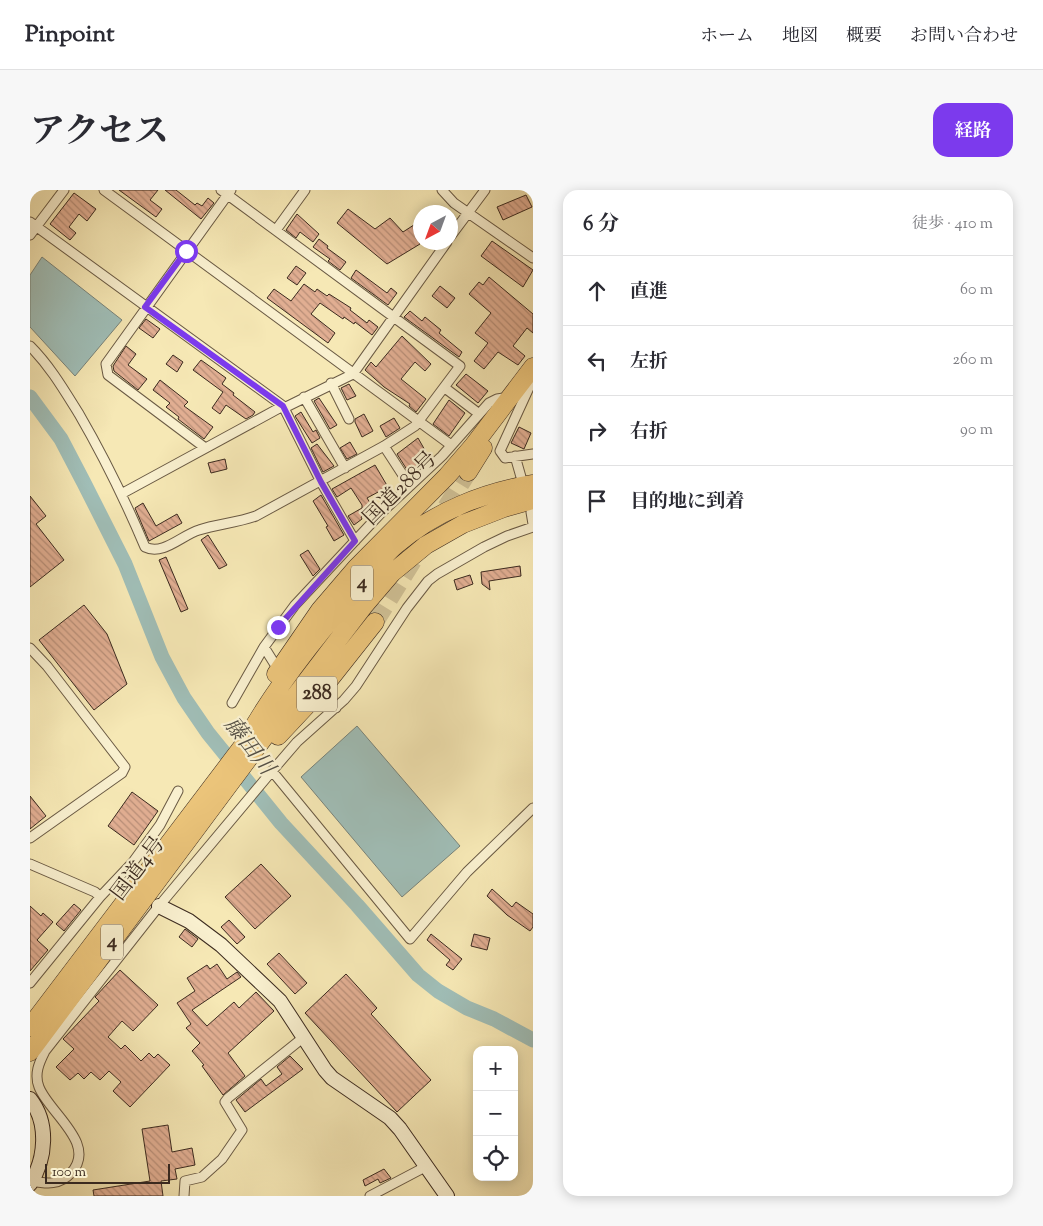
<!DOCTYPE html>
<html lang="ja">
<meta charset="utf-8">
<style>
:root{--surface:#fff;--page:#f7f7f7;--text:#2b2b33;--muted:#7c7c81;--line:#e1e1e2;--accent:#7c3aed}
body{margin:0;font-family:"Sorts Mill Goudy","Noto Serif JP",serif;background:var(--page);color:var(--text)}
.controls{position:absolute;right:15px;bottom:15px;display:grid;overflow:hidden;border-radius:10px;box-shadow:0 2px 12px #0003}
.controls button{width:45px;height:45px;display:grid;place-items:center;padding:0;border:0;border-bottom:1px solid var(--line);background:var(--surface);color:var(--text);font:25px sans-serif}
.compass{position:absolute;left:383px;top:15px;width:45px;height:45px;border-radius:50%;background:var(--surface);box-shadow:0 2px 12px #0003;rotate:221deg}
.scale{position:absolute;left:15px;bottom:12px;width:125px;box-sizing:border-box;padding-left:5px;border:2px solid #3b2a1f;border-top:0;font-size:14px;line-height:18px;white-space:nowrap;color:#3b2a1f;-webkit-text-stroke:4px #f9f0cf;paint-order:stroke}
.stop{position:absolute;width:15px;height:15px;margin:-11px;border:4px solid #7c3aed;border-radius:50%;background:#fff}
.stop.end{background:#7c3aed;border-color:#fff;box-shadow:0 1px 5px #0008}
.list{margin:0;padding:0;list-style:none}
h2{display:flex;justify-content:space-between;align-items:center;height:65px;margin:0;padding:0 20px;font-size:21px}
h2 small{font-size:16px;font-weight:400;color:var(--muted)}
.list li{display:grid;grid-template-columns:32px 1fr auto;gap:15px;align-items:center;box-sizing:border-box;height:70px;padding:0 20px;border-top:1px solid var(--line)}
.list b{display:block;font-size:19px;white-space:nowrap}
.list em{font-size:16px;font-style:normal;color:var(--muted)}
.icon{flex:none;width:28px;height:28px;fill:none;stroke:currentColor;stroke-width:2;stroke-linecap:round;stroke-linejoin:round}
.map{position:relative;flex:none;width:503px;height:1006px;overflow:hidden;border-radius:15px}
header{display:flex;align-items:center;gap:30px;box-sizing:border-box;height:70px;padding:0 25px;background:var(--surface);border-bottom:1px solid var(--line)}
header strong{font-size:24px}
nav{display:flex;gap:28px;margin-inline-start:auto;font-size:18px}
.intro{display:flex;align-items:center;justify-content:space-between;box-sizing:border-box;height:120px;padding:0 30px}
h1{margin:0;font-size:35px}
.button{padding:12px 22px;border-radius:15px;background:var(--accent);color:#fff;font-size:18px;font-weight:700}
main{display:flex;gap:30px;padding:0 30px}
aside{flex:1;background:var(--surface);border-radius:15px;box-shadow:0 2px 12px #0003}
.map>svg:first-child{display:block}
.water{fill:#a0beb7;stroke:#78837a}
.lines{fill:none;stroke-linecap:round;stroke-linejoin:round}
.river{stroke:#a0beb7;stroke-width:15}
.building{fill:url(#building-back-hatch);stroke:#3b2a1f}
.highway-tunnel{stroke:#d1c297;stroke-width:18;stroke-dasharray:18 9;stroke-linecap:butt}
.street-casing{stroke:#6a5a44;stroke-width:11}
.secondary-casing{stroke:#3b2a1f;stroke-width:16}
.highway-casing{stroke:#3b2a1f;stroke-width:19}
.street{stroke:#f9f0cf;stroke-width:9}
.secondary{stroke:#f9f0cf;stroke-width:14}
.highway{stroke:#ebc47a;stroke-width:18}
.route{stroke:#7c3aed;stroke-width:6}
.labels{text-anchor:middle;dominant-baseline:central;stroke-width:4.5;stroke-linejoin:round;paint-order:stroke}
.shield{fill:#f9f0cf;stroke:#746554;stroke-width:1}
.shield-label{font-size:20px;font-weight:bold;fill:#3b2a1f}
.street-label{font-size:21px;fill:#3b2a1f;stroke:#f9f0cf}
.water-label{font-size:22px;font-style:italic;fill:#544f45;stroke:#f9f0cf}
</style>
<header>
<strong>Pinpoint</strong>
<nav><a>ホーム</a><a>地図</a><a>概要</a><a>お問い合わせ</a></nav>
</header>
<div class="intro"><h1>アクセス</h1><a class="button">経路</a></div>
<main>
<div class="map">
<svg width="503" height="1006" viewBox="0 0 503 1006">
<defs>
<pattern id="building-back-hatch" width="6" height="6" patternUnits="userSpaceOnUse" patternTransform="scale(1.25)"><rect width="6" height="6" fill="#e1ae92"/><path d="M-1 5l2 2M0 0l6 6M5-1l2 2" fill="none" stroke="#b88e77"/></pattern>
</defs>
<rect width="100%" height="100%" fill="#f6e8b5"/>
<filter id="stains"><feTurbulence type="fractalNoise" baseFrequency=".004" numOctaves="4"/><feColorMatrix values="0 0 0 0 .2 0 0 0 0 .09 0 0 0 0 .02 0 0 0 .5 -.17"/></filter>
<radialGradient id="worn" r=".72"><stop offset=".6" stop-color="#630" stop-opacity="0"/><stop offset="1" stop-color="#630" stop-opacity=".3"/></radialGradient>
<path class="water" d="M12 67 92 130 45 186 0 137V85Z
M327 536 430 656 372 707 271 587Z"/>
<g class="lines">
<path class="river" d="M0 207 31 249 54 293 95 374 132 467 154 508 178 543 251 633 327 715 388 785 408 801 437 818 464 829 503 850"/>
</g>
<path class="building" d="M89 0H128L120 10 132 19 126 27Z
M135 0H146L165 15 167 13 172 16 178 8 184 13 171 29Z
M44 3 66 19 57 31 49 24 39 37 46 43 40 50 20 34Z
M496 5 502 17 473 30 467 17Z
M318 19 345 39 360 28 373 42 390 31V54L357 74 307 33Z
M267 24 289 44 283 52 270 42 266 48 256 40Z
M289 49 298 56 297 58 316 72 310 80 298 71 300 69 283 57Z
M462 51 503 80 493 97 451 66Z
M266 76 276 83 267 95 257 88Z
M326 80 357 103 361 98 367 103 358 115 321 88Z
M459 87 503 124V143L497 138 483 156 495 166 488 175 468 162 454 179 444 171 458 153 445 143 461 123 439 104 449 92 453 95Z
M274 94 285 102 287 99 297 106 299 104 321 118 320 120 337 133 339 130 348 137 342 145 325 132 324 134 314 127 313 129 290 113 281 124 305 143 298 153 237 108 244 99 261 111Z
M410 96 425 108 417 118 402 106Z
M380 121 392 131 395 127 411 140 409 143 432 162 429 167 374 127Z
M116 129 130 139 123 148 109 138Z
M372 146 401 174 395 181 385 172 371 189 396 209 386 222 379 216 380 214 354 197 335 180 341 172 346 177Z
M96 156 106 164 98 175 117 189 108 200 84 181 83 176Z
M143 165 153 172 147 182 136 174Z
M171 170 196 188 192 194 204 203 203 205 225 222 223 225 216 229 196 215 190 224 182 218 193 202 163 180Z
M436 184 458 201 448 213 426 195Z
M130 190 158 212 154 216 183 237 174 249 148 229 149 227 136 217 140 213 123 200Z
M319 194 326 206 317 210 311 198Z
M289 208 307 235 300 239 284 211Z
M419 210 435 223 419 246 403 234Z
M271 222 283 242 286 240 290 248 282 253 265 226Z
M334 224 343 241 332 247 325 232V229Z
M364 228 370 238 356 247 350 236Z
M489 237 501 243 494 259 481 253Z
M388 248 400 269 384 280 385 283 381 286 367 264Z
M320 252 327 264 317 269 310 258Z
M287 254 304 276 293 282 281 258Z
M195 269 197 279 181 283 178 273Z
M345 275 362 304 355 309 350 301 337 308 344 319 331 327 332 329 324 335 318 326 332 318V315L321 298 307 307 302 299Z
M291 305 314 345 304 351 296 337 298 336 283 311Z
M0 306 16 326 6 334 34 370 0 397Z
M113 313 126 336 147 324 152 333 119 351 105 318Z
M178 345 197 375 189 379 171 350Z
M278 360 290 379 283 386 270 365Z
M136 367 158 419 151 422 129 370Z
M490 376 491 386 459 391 460 400 452 394 451 382Z
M440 385 443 394 427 400 424 390Z
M54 415 77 444 97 494 64 520 9 450Z
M102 602 128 621 104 655 78 636Z
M0 606 16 626 0 639Z
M231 674 261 706 225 739 195 707Z
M462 699 482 717 486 712 503 724V737L500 741 477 725 457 706Z
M44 714 51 720 34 741 26 734Z
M0 716 11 726 13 723 23 732 7 750 18 760 0 781Z
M199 730 215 747 207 754 191 737Z
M155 739 168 749 162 757 149 747Z
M401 744 432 769 423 780 416 775 420 770 397 750Z
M444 744 460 748 457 760 441 756Z
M249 763 277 793 265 804 237 774Z
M187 774 197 789 207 782 211 787 162 820 177 836 204 812 209 818 226 802 244 821 198 863 215 886 193 905 172 876 174 875 162 861 170 853 156 838 161 834 147 813 165 801 157 788 177 775 180 779Z
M90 780 128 815 103 841 92 831 78 847 91 859 95 855 111 871 119 863 124 868 128 864 140 875 100 917 83 901 91 892 79 881 70 890 61 882 54 889 48 883 40 890 26 877 44 859 33 849 69 811 65 807Z
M316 784 347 818 341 824 401 890 367 922 275 823Z
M260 866 273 879 215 922 206 910 231 889 236 896 252 884 247 877Z
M138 935 142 962 162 958 165 975 145 979 147 989 131 991 133 1006H64L63 1000 120 991 112 939Z
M354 979 361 988 350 993 348 989 335 996 333 990Z"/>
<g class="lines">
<path class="highway-tunnel" d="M345 432 438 282"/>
<defs>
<path id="street" d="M74 0 421 255
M412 0 424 13 503 68
M0 32 253 216 291 292 325 351
M246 40 275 0
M0 45 34 0
M420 47 455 0
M0 156C20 176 34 200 49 224 74 267 95 310 115 357 133 366 152 345 169 340 187 334 207 333 226 326L354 256 385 236 430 176 191 0
M503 189 470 261 475 268 503 264
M301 193 319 229
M415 198 448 223
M274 207 315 278
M354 256 380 296
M174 257 78 185 76 174 201 0
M485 266 493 294
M93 303 253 216 256 217 323 184 417 52
M501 322 503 334
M234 457 244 473
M0 458 17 476 95 577 92 583 0 648
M292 505 306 518
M202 513 234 457 265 415 351 323 412 266 459 213 467 209 480 207
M242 581 380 749 437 682 503 618
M0 674 65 702 70 707
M0 793 70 707 103 672 130 635 148 601
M2 991C17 994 30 995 41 983 68 954 19 923 9 897 4 884 9 873 15 861L129 716 242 581 267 552 314 510 326 496 377 418 398 391 407 384 454 357 477 346 503 337
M154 1006 155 991 172 987 192 969 212 940 195 912 198 908 274 847
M340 1006 397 976"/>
<path id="secondary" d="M129 716 159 731 191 755 250 811 295 880 302 888 360 928 370 939 417 1006
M0 909C19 933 16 969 0 994"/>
<path id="highway" d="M438 282 453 258
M246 484 290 420 326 378 417 286 443 256 503 177
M248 546 292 499 345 432
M0 837 212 557C243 500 285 447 328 398 340 384 352 367 366 355 404 322 454 302 503 294
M0 862 256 518 333 417 362 383 396 355 433 334 474 318 503 310"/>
</defs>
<use href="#street" class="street-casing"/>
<use href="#secondary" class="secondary-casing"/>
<use href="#highway" class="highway-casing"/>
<use href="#street" class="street"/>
<use href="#secondary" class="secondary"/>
<use href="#highway" class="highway"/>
</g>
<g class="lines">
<path class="route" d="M156 61 115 117 253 216 291 292 325 351 248 437"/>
</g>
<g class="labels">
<g class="shield">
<rect x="321" y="375.5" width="22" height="35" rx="4"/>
<rect x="267" y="486.5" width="40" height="35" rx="4"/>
<rect x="71" y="734.5" width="22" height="35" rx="4"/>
</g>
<g class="shield-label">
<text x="332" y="393">4</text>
<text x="287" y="504">288</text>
<text x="82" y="752">4</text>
</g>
<g class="street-label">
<text transform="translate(371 299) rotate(-45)">国道288号</text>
<text transform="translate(109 679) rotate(-53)">国道4号</text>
</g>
<g class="water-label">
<text transform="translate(218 557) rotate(52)">藤田川</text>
</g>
</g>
<rect width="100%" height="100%" filter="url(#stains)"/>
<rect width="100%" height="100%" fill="url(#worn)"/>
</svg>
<div class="controls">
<button>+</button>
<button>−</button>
<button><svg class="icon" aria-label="locate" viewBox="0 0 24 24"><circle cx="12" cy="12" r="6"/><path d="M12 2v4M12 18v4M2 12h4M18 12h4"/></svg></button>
</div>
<svg class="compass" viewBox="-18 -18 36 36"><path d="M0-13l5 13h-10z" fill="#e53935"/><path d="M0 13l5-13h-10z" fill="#7c7c81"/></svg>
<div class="scale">100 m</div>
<div class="stop" style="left:156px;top:61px"></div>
<div class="stop end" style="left:248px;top:437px"></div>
</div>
<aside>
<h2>6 分<small>徒歩 · 410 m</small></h2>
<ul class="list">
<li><svg class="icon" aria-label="ahead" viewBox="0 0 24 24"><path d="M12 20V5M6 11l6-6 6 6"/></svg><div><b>直進</b></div><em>60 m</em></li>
<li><svg class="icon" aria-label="left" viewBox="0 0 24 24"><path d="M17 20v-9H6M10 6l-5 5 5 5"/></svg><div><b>左折</b></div><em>260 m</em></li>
<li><svg class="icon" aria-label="right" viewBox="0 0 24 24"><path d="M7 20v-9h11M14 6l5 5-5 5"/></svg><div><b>右折</b></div><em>90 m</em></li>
<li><svg class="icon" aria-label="arrive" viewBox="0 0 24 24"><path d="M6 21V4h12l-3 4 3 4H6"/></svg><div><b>目的地に到着</b></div></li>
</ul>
</aside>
</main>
